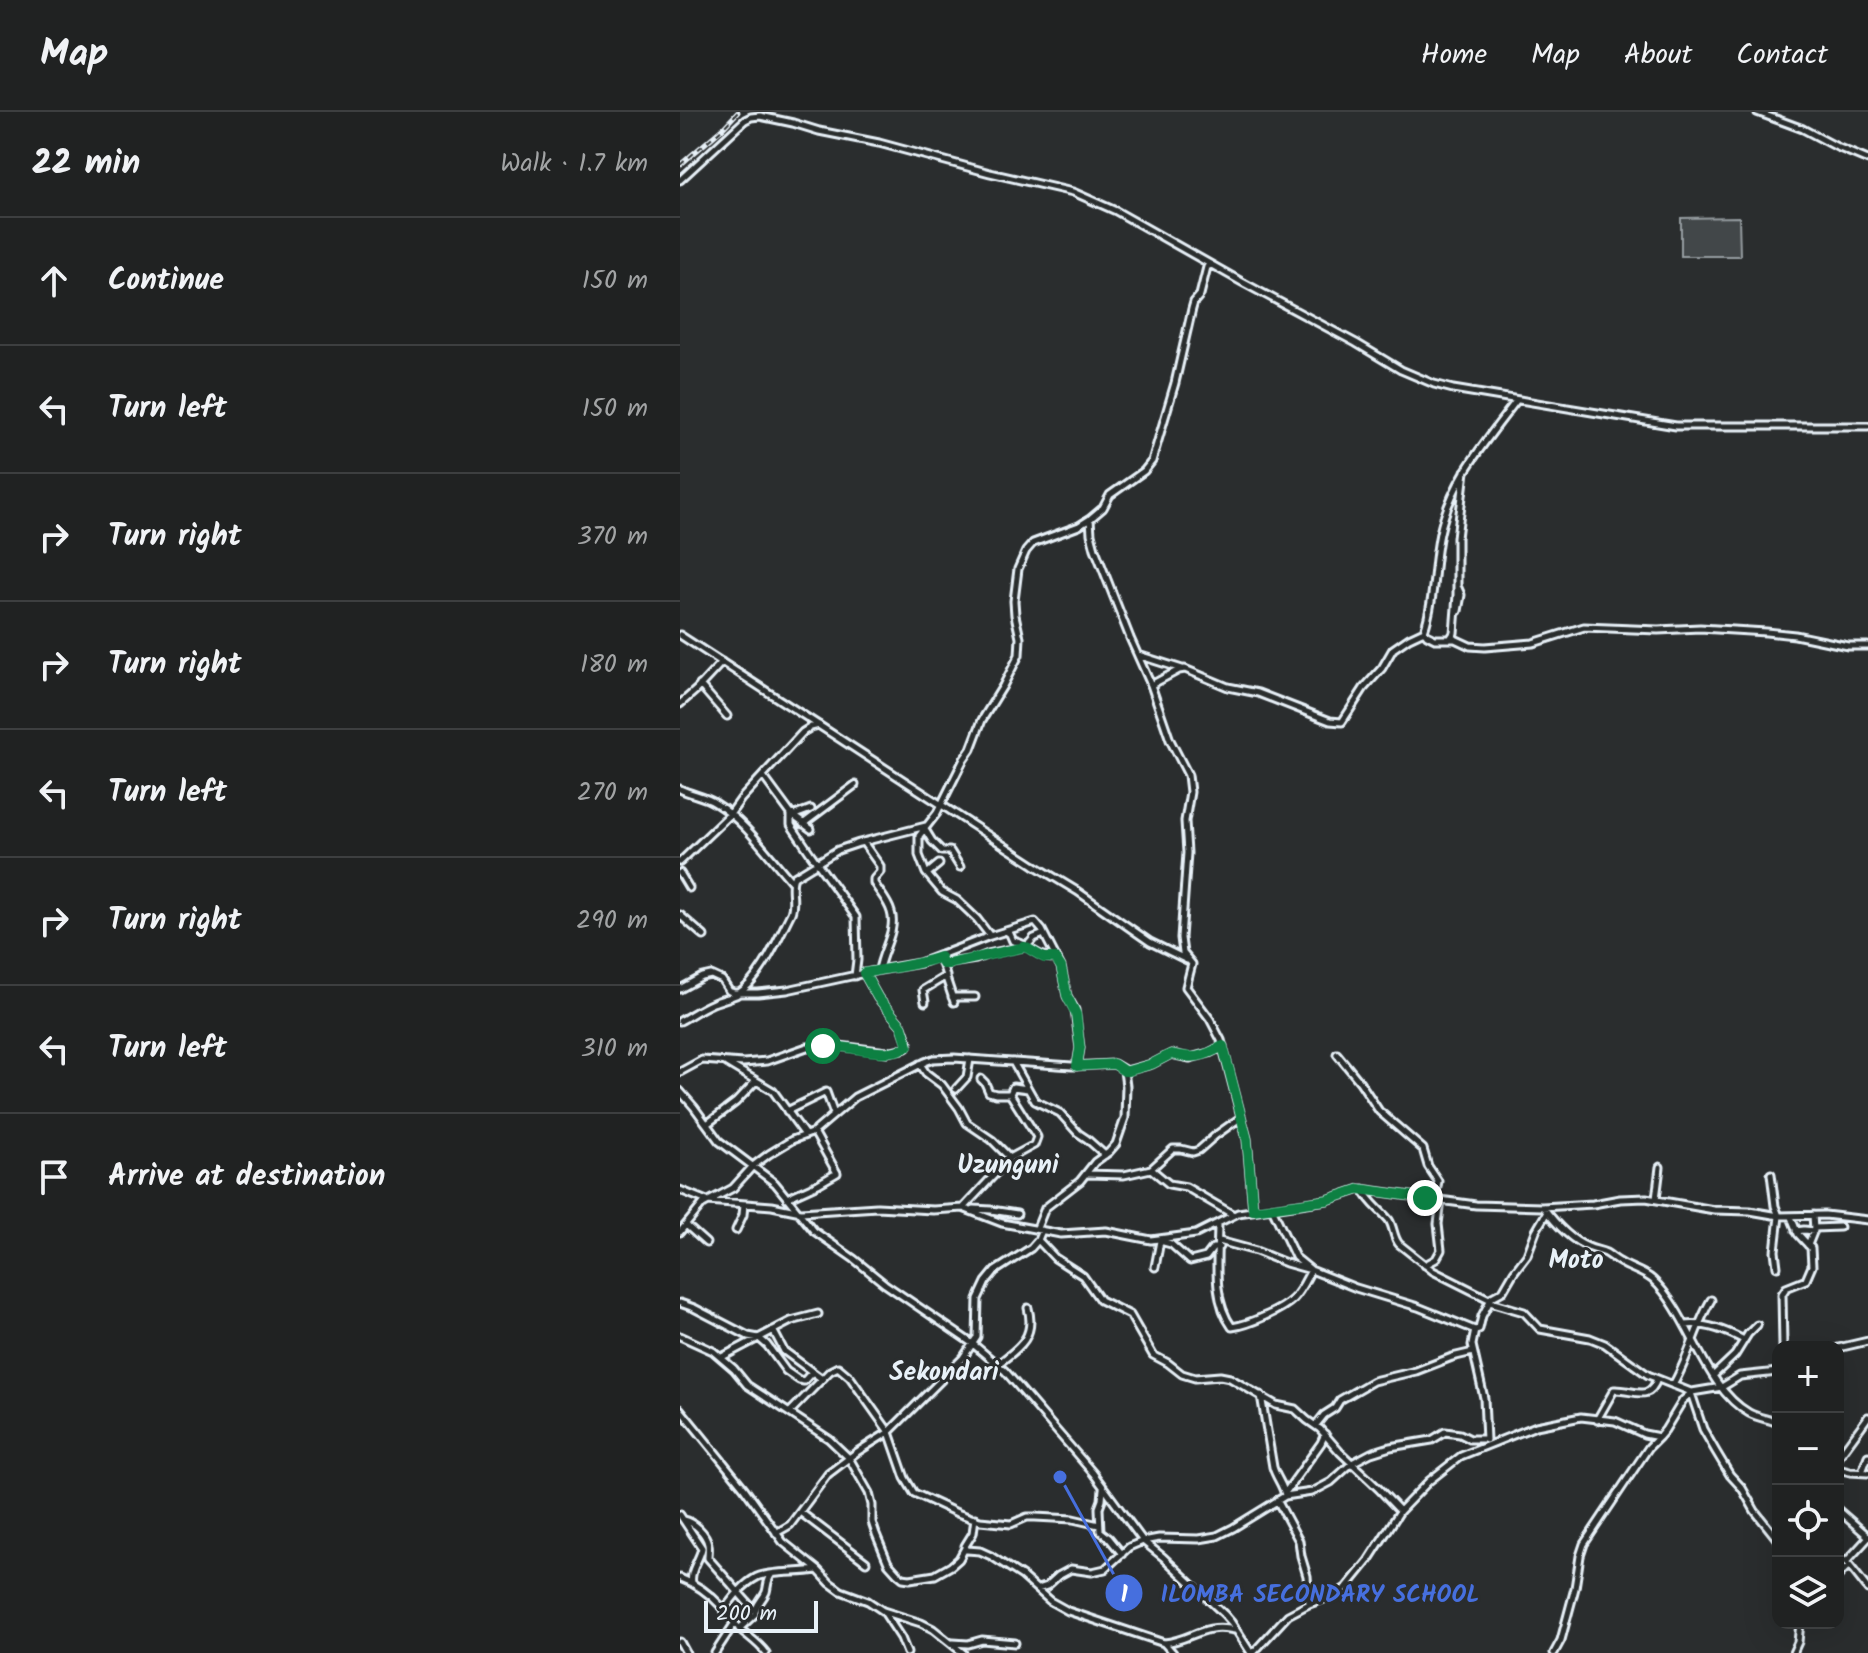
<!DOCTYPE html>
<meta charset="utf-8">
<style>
:root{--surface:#202222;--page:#2d2f2f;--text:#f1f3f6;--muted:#a2a4a5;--line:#3d3f40}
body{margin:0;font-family:Kalam,sans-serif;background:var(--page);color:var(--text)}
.controls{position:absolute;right:24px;bottom:24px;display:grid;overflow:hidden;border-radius:16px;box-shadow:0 8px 32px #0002}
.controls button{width:72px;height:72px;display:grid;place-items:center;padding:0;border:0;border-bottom:2px solid var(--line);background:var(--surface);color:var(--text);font:40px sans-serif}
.scale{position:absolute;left:24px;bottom:20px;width:114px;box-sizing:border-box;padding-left:8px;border:4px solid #e8f1f8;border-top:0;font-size:22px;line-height:28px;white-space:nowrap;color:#e8f1f8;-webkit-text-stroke:6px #2a2d2e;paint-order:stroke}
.stop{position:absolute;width:24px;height:24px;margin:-18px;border:6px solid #0b8043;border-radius:50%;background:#fff}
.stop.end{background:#0b8043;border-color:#fff;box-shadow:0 2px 8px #0008}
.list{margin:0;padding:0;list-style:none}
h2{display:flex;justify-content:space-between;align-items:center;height:104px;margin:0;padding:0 32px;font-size:34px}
h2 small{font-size:26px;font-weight:400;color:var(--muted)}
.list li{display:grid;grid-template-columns:52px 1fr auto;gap:24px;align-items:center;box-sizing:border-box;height:128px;padding:0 32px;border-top:2px solid var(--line)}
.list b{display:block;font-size:30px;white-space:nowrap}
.list em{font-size:26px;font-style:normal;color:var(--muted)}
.icon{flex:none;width:44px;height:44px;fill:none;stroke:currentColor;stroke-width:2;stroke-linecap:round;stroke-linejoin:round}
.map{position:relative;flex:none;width:1188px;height:1541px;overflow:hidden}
header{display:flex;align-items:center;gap:48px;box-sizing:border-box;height:112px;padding:0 40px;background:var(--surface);border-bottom:2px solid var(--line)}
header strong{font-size:38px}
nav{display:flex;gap:44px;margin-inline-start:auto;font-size:28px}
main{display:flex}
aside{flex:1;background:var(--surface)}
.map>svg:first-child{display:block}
.green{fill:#424648;stroke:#959ca0;stroke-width:2}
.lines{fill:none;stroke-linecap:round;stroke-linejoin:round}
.minor-casing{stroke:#e8f1f8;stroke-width:11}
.minor{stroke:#2a2d2e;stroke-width:5}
.rail-casing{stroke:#e8f1f8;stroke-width:5}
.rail{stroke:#2a2d2e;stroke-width:2;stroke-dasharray:6;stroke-linecap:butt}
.route{stroke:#0b8043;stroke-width:10}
.labels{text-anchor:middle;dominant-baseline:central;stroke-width:6;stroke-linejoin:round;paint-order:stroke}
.quarter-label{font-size:26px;font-weight:bold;fill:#e8f1f8;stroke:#2a2d2e}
.leader{fill:none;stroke:#466fde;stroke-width:3}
.callout-dot{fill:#466fde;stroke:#2a2d2e;stroke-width:3}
.mark-label{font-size:24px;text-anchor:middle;font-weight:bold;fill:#fff}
.callout-label{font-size:24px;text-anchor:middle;font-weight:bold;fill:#466fde;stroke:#2a2d2e;stroke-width:6;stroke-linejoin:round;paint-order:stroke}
</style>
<header>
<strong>Map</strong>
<nav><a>Home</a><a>Map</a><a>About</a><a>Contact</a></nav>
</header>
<main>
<aside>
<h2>22 min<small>Walk · 1.7 km</small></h2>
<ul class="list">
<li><svg class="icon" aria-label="ahead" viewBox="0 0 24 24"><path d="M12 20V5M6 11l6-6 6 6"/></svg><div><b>Continue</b></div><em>150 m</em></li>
<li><svg class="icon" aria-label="left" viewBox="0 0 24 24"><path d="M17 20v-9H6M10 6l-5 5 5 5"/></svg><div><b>Turn left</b></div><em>150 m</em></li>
<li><svg class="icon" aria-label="right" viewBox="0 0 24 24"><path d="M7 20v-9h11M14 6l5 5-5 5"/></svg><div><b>Turn right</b></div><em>370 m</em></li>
<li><svg class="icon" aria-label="right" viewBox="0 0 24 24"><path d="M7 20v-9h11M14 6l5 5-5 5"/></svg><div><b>Turn right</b></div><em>180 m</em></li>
<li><svg class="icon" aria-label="left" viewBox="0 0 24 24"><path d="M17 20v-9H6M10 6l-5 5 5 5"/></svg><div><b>Turn left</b></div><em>270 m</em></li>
<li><svg class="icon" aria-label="right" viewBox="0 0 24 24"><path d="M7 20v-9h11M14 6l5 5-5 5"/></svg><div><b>Turn right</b></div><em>290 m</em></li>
<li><svg class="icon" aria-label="left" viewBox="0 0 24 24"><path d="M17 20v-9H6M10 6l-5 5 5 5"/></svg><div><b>Turn left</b></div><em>310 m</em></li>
<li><svg class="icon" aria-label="arrive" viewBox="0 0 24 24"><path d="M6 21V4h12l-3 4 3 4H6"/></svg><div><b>Arrive at destination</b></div></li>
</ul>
</aside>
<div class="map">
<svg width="1188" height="1541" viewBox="0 0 1188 1541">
<rect width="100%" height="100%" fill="#2a2d2e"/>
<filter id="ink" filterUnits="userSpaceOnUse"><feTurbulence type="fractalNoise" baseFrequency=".0125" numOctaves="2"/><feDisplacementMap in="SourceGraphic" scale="16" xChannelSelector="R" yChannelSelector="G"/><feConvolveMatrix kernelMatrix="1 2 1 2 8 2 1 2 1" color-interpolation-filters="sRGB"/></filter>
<g filter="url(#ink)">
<path class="green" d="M1059 105 1060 144H1001V106Z"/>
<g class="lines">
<defs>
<path id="minor" d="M1077 0 1123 17 1157 35 1188 48
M0 68 65 8 71 5 80 4 113 11 139 19 199 31 310 61 393 80 436 99 562 170 676 231 721 258 754 272 773 277 996 314H1188
M836 289C805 330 771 369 760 421 753 454 755 487 744 519L747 523 755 527H775L790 534 805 535 853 531 904 515 978 518 1020 516 1086 520 1115 523 1168 534H1188
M410 407 411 422 415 437 450 526 471 573 490 628 508 663 510 680 505 709 507 741 501 826 503 841 512 852 506 875 530 907 541 928 567 1027 573 1098
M778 499 781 483 778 476
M0 523 354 753 397 779 470 830 507 848
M770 527 774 521 777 483V426L785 359
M458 543 502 557
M20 573 47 604
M471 573 499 558 505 557 548 575 578 581 650 609 662 610 684 576 702 556 713 537 729 526 744 519
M0 592 16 578 42 550
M83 664 111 702 115 703 131 697
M0 677C12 683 24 684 35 691 66 710 87 742 111 769
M111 702V713L130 741 176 805 177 848 175 864
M112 703 131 717
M123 712 175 673
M244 716 252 729 262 739H270L280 755
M183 730 200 754V760L194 767V771C199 780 208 789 211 800 217 819 202 838 199 858
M0 750 51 701 61 687 123 620 131 615 139 613
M0 761 9 776
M247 762 259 752
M0 803 24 824
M326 819 330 822 333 829C349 831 355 846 375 846
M310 824 297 807 277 788 262 780 246 761 239 743V724L257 701 284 647 291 637 302 608 323 574 339 543 340 526 335 503 334 489 338 457 346 439 353 431 399 414 410 407 423 396 430 383 464 359 472 349 495 271 512 197 514 190 520 183 527 155 531 153
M263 852 296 847 308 842 347 834 354 826 364 822
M266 866 274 890
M0 877 22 865 31 863 42 868 49 879 54 881H78L107 878 199 858 240 851 310 824 355 810 362 818 381 855 387 884 395 898 400 936 397 954
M272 885H295
M245 890 243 878 266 864 260 845
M0 909C11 903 21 896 33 891 40 888 49 886 56 883 80 870 99 824 111 801 116 789 109 776 114 765L158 738 179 731 246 714
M657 942 680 970 699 999 743 1037 748 1054 758 1069 755 1087
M45 950 93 979 125 1023
M333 950 355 989 380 1001 398 1021 407 1027 425 1043
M240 952 246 961 262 973 279 996 287 1011 312 1028 330 1046
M0 960 22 948 63 951 87 949 127 935 160 934 207 940 226 936 228 931 222 914 198 886 184 861
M301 967 305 971 309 980 316 982H330
M276 977 287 965 290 947
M0 979 14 995 39 1029 95 1071 134 1119 174 1147 205 1172 293 1232 325 1259 413 1361 463 1429 483 1445 544 1502 551 1510 571 1541
M107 999 146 980 154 1002
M27 1012 56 990 76 969
M471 1057 493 1037H501L513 1040 519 1038 536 1023 560 1006
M407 1062 444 1063 471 1057 489 1072 506 1075 552 1102
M1091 1062 1095 1094 1099 1104 1095 1139 1097 1155
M683 1077C689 1091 700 1097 709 1108 714 1116 713 1125 719 1132L753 1159 811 1188
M0 1078 27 1089 92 1094 121 1100 197 1095 253 1098 283 1096 322 1111 381 1122 426 1119 471 1128 516 1122 558 1101 647 1088 680 1077 796 1093 862 1095 913 1092 940 1087 966 1086 1034 1098 1070 1099 1099 1104 1145 1103 1188 1108
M107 1086 138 1072 157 1061 134 1020
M976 1087 980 1055
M284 1095 330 1046 354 1033 357 1025 330 982 333 975 348 977
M863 1095C875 1111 890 1128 908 1135 914 1138 920 1138 926 1141 931 1144 935 1148 941 1151 951 1157 964 1160 973 1168 1010 1202 1024 1276 1069 1301 1078 1306 1089 1307 1098 1311
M592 1096 615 1145 631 1158 676 1176 738 1195 795 1218
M294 1097 311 1098 337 1102
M538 1111C538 1144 531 1187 552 1215 568 1213 602 1198 613 1187 621 1179 626 1167 631 1158L606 1151 576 1139 539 1129
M7 1114 26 1131
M357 1116 365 1096 400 1069 415 1050 429 1040 436 1032 445 1006 446 974 444 959
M1134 1116 1160 1115
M56 1118 63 1103 64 1092
M1116 1119 1124 1118 1134 1119
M0 1120 23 1092 53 1076 73 1054 89 1042 112 1028 134 1020 175 985 245 950 253 947 274 946 392 954 434 952 446 959 472 952 491 942 510 946 529 941 543 934
M358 1128 375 1146 403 1164 420 1188 450 1203 473 1243 488 1251 502 1262 515 1266 540 1264 550 1266 596 1293 615 1297 627 1308 640 1317 660 1340 699 1377 720 1399
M480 1129 491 1132 510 1149 526 1145 533 1136 539 1135
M1128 1133 1134 1118 1133 1103
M745 1153 756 1147 761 1138 758 1112 761 1088
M475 1155 480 1129
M810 1190 844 1200 860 1217 910 1226 925 1232 968 1263 1011 1280
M0 1191 14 1196 68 1224 79 1226 87 1233 106 1259 119 1268 124 1269 132 1260
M1005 1213C1025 1210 1047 1219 1064 1228
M93 1218 104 1239 142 1267
M0 1224 33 1239 54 1257 67 1273 149 1327 169 1346 189 1381 192 1393V1410L196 1422 208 1451 217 1461 223 1466 230 1467 255 1463 271 1454 279 1447 285 1436
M1103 1235 1102 1182 1106 1176 1126 1168 1132 1154 1131 1136 1118 1122 1111 1105
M1158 1236 1188 1229
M42 1245 111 1209 138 1202
M318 1252C339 1236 356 1225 348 1196
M1034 1263 1055 1243 1068 1222 1077 1213
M993 1273C1009 1246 1015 1215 1031 1188
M1011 1281 1023 1317 1035 1338 1050 1363 1062 1376 1075 1399 1098 1428
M581 1283 593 1355C596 1366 604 1374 605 1384
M0 1297 64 1376 103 1430 138 1458 150 1471 161 1479 188 1489 203 1499 241 1511 253 1517 283 1541
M110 1300 150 1259 158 1255 170 1265 209 1320 225 1366 234 1381 277 1401 300 1409 331 1412 347 1405H355L393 1407 419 1413
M917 1308 934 1278C953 1277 969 1291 977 1267
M636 1313 644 1303 655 1296 660 1288 693 1269 736 1259 772 1245 793 1240
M806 1328 804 1286 792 1233 795 1218 799 1217 802 1204 812 1185 823 1179 834 1160 847 1143 856 1119 867 1100
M1158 1346 1188 1305
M1158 1357 1170 1360 1188 1361
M1182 1360 1188 1344
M423 1377 422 1388 419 1396 420 1419 429 1426 442 1442
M605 1381 641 1331 645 1322
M597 1388 619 1429 621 1444 627 1464 629 1492
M1158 1398 1188 1424
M120 1400 186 1450
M0 1403 22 1436C20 1447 9 1460 12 1470
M295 1406 293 1421 285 1434 287 1438 300 1439 311 1444 342 1464 370 1489 388 1499 484 1531C513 1528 521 1511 555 1518
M4 1408C14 1410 26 1421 28 1432 29 1436 28 1441 28 1446L74 1498
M96 1421 110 1413 148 1362 177 1340 209 1320 283 1246 297 1225 298 1187 306 1170 315 1159 351 1136 358 1128 362 1118
M1158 1443 1169 1453 1188 1477
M1166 1450 1188 1426
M1158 1464 1169 1453
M0 1466C17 1472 30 1482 42 1495 47 1502 52 1509 58 1515 67 1524 78 1530 86 1541
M358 1477 367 1474 378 1464 391 1457 412 1460 425 1457 449 1435 463 1429 479 1426 519 1427 537 1424 553 1416 605 1384 632 1380 651 1370 672 1351 691 1341 710 1335 752 1328 765 1320 780 1322 790 1327H806
M44 1498C53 1486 63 1472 77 1465 91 1459 120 1461 137 1458
M204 1500 221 1526 227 1541
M59 1517 75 1502C75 1493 82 1489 86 1480 88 1473 87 1468 92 1462
M0 1530 6 1541
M273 1531 288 1532 302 1528 335 1531
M484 1531 493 1541
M35 1541 54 1512
M573 1541 608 1503 629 1492 655 1483 666 1476 688 1449 720 1399 749 1369 781 1344 856 1314 901 1305 935 1309 964 1322 979 1325 985 1318 1003 1288 1012 1280 1042 1275 1060 1264 1098 1260
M874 1541 881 1528 895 1476 900 1444 904 1432 969 1335 979 1325
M1113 1541 1118 1530 1120 1511"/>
</defs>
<use href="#minor" class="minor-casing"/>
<use href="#minor" class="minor"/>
<defs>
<path id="rail" d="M0 53 43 16 58 0"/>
</defs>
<use href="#rail" class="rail-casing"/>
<use href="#rail" class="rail"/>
</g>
</g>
<g class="lines" filter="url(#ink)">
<path class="route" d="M143 934C170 932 204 949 228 934L222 914 198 886 184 861C210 856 235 854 260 845L263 852H269L345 835 364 846H375L381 855 387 884 396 902 400 936 397 954 434 952 444 959H448L472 952 491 942C514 947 521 946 543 934L567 1027 573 1098 647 1088 680 1077 745 1086"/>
</g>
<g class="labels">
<g class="quarter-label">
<text x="328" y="1054">Uzunguni</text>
<text x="896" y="1149">Moto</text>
<text x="264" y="1261">Sekondari</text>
</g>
</g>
<path class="leader" d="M380 1365L444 1481"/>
<g class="callout-dot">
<circle cx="380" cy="1365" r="8"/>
<circle cx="444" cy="1481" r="20"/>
</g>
<g class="mark-label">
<text x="444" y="1490">1</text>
</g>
<g class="callout-label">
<text x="640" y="1490">ILOMBA SECONDARY SCHOOL</text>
</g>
</svg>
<div class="controls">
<button>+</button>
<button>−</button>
<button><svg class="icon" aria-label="locate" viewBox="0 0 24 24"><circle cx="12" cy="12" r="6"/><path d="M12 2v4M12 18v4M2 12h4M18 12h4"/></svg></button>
<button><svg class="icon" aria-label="layers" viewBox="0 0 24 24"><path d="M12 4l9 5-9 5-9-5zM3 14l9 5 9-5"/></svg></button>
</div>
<div class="scale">200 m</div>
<div class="stop" style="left:143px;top:934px"></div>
<div class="stop end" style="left:745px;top:1086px"></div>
</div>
</main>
